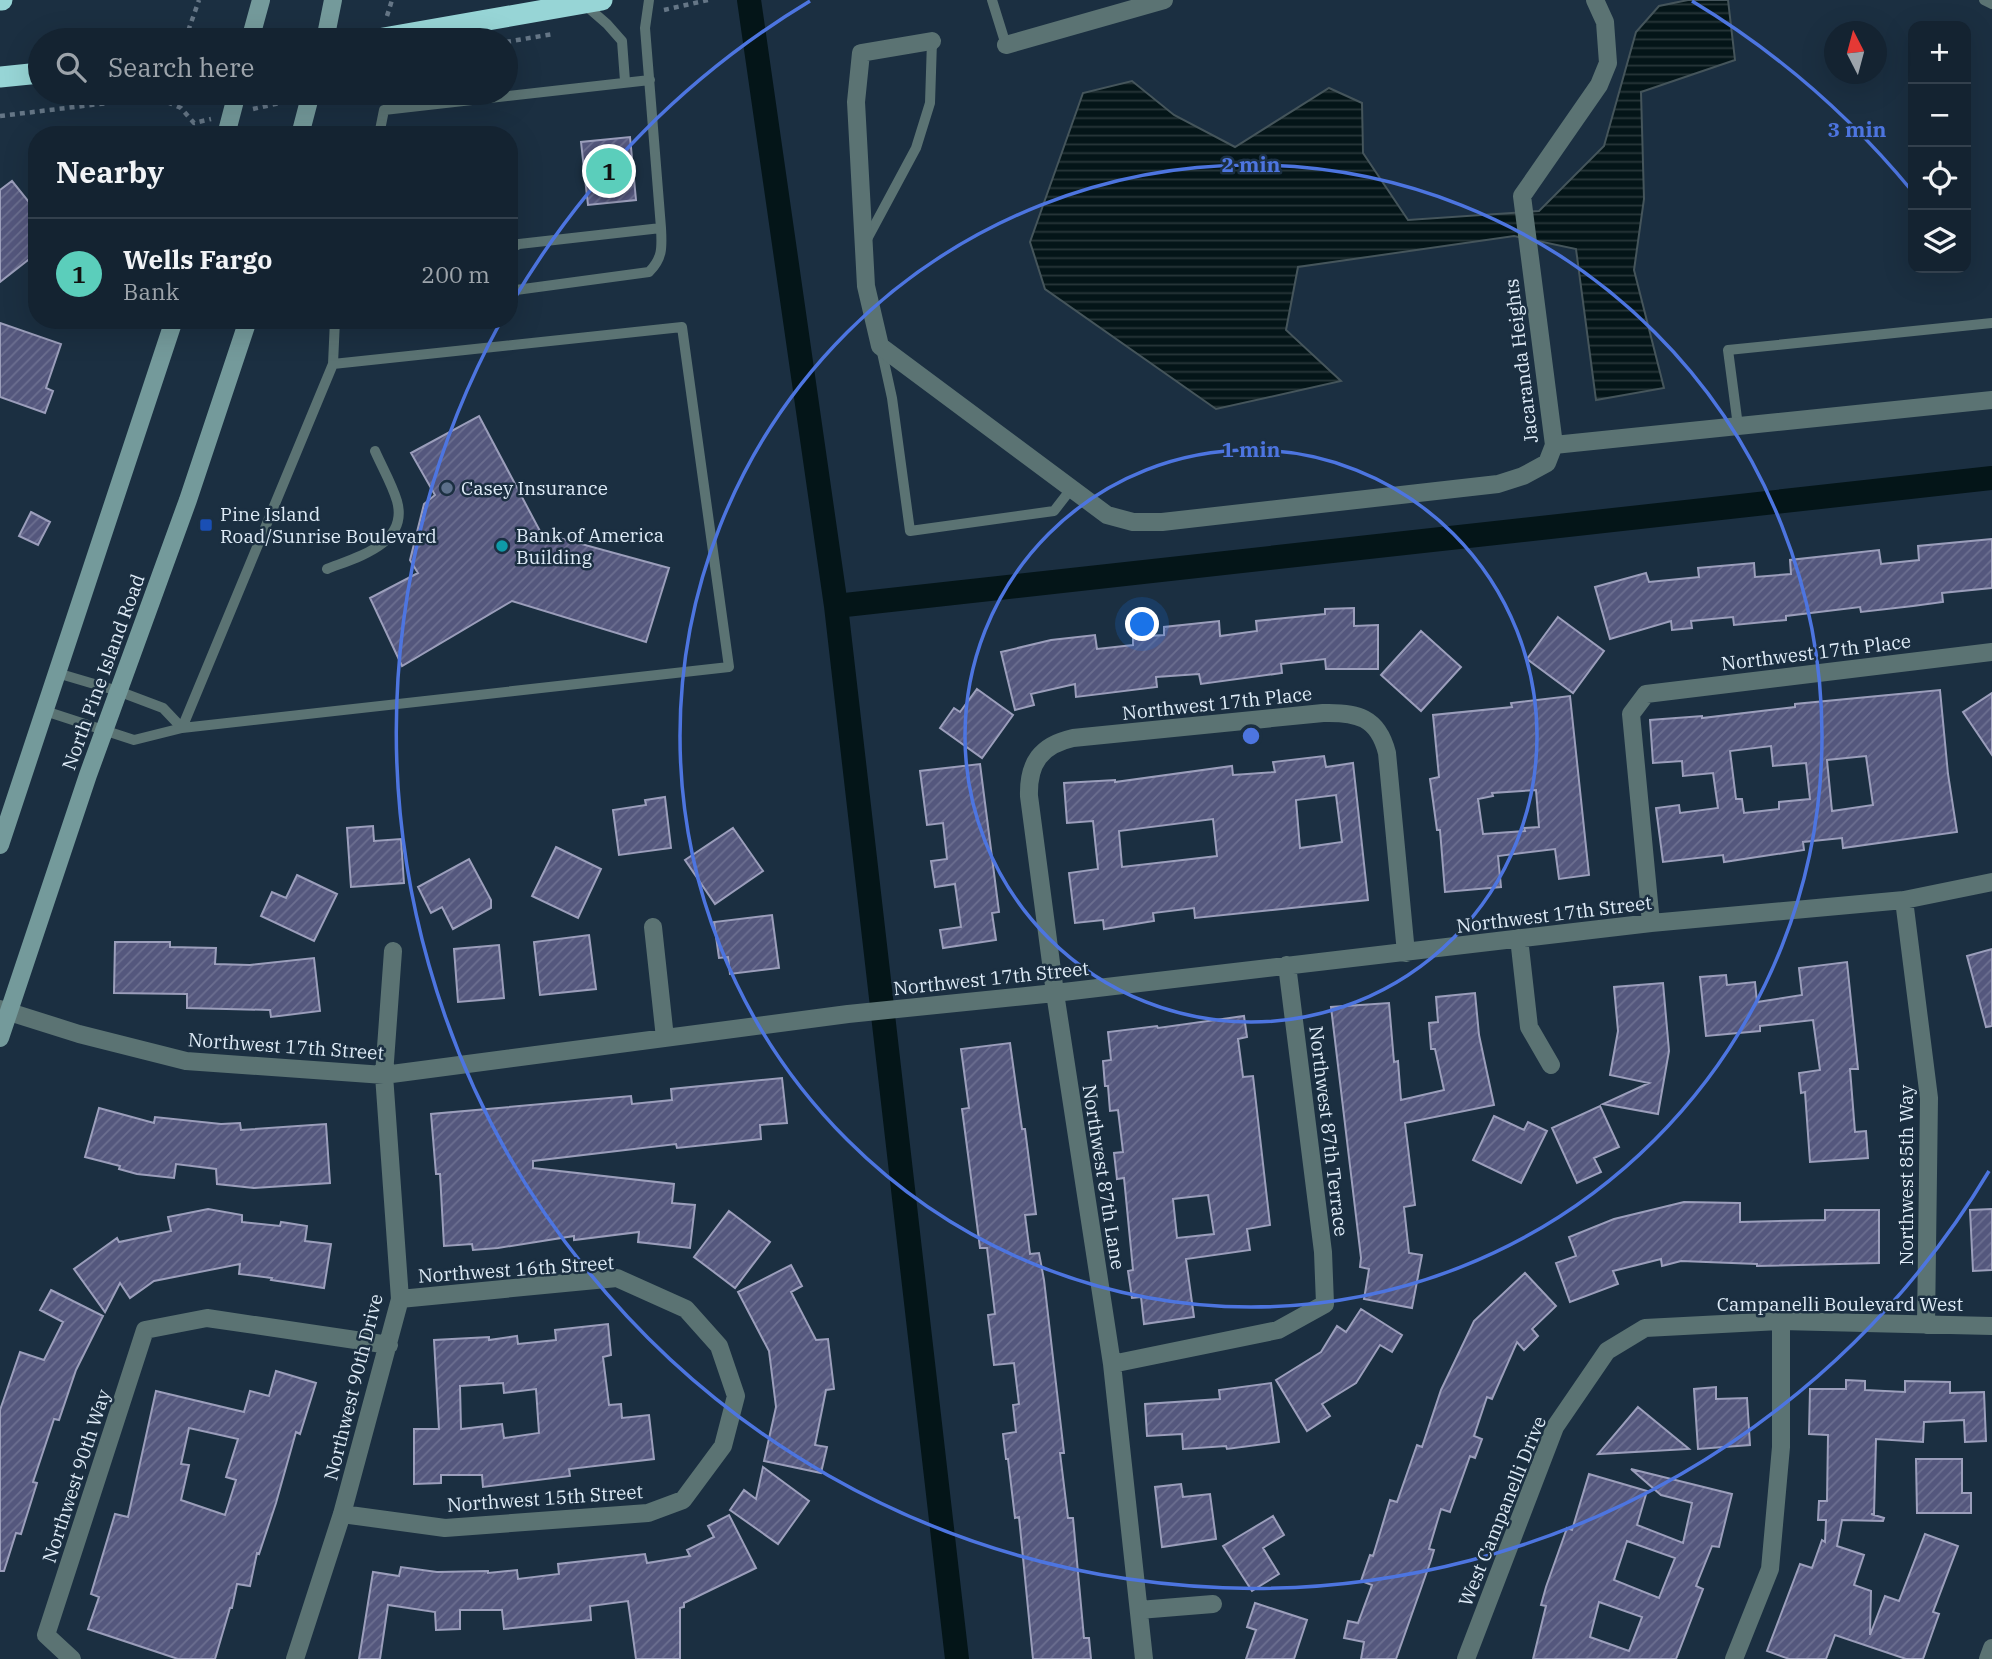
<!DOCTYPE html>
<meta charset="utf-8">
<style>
:root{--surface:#142331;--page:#1d2b39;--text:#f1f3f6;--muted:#9da4ab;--line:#33404d;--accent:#5bcebb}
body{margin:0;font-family:"IBM Plex Serif",serif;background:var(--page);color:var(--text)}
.controls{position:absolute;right:21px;top:21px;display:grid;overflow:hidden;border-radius:14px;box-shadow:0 7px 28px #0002}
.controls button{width:63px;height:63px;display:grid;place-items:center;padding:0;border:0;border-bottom:2px solid var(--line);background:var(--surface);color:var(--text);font:35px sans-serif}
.compass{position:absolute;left:1824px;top:21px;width:63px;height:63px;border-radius:50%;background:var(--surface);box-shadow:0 7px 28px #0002;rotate:354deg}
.you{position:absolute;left:1143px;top:625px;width:24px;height:24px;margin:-18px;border:5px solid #fff;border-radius:50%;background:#1a73e8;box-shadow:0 0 0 10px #1a73e833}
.badge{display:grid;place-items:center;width:46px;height:46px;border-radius:50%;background:var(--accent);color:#111;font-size:23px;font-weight:700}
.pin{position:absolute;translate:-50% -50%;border:4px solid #fff;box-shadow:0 2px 7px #0006}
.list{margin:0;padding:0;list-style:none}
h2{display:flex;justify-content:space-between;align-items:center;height:91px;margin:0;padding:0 28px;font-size:30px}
h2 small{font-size:23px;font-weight:400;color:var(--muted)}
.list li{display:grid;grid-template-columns:46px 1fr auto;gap:21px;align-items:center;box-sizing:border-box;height:112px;padding:0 28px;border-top:2px solid var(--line)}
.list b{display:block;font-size:26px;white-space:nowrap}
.list p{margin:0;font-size:23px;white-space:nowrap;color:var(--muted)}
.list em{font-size:23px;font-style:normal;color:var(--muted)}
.icon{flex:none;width:38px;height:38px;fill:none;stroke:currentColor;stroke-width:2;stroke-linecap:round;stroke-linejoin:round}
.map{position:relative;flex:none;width:1992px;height:1659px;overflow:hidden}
.search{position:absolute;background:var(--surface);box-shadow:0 7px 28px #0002;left:28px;top:28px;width:490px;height:77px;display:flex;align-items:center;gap:18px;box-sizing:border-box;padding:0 24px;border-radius:38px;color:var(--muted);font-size:26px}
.panel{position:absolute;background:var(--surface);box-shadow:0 7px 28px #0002;left:28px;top:126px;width:490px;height:203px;border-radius:28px}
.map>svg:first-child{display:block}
.water{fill:url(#water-rules);stroke:#45555b;stroke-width:2}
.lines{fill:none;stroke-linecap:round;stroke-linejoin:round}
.canal{stroke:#041518;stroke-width:24}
.building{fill:url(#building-hatch);stroke:#9b9ebb;stroke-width:2;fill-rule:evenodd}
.path{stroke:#657686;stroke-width:4.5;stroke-dasharray:5 5;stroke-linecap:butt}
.lane{stroke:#5b7373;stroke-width:10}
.street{stroke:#5b7373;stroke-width:18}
.secondary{stroke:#749a9b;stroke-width:18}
.highway{stroke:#97d5d6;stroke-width:21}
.ring{fill:none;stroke:#4d75e0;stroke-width:3.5}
.service-dot{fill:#5c6f8a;stroke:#1b2f41;stroke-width:2.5}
.transit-dot{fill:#1a4fb4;stroke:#1b2f41;stroke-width:2.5}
.culture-dot{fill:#0f9aa8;stroke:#1b2f41;stroke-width:2.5}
.labels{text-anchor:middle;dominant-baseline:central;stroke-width:5;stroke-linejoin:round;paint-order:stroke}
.street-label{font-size:19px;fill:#deebf7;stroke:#1b2f41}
.poi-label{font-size:19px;fill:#deebf7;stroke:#1b2f41;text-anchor:start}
.centre{fill:#4d75e0;stroke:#1b2f41;stroke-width:3.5}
.ring-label{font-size:21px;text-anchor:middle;font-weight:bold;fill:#4d75e0;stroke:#1b2f41;stroke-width:5;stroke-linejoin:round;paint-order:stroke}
</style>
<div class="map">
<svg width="1992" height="1659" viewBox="0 0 1992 1659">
<defs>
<pattern id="water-rules" width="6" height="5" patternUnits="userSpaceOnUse" patternTransform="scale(1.75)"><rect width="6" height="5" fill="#041518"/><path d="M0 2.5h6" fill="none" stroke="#28373a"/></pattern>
<pattern id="building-hatch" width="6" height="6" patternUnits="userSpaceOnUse" patternTransform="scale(1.75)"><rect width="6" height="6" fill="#54577d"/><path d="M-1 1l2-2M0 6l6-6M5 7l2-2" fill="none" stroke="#6c6f90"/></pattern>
</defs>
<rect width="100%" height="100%" fill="#1b2f41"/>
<path class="water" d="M1688 0H1728L1735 60 1641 92 1644 199 1634 270 1664 388 1596 400 1576 249 1514 236 1298 267 1286 330 1341 381 1216 409 1045 289 1030 242 1083 93 1132 81 1174 115 1235 147 1329 88 1362 103 1363 153 1408 220 1539 211 1604 146 1636 32 1659 6Z"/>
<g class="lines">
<path class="canal" d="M749 0 836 606 957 1659
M836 606 1992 478"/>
</g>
<path class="building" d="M630 137 636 200 588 205 581 142Z
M12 181 37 212V253L0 282V190Z
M0 323 61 344 46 388 53 391 45 413 0 397Z
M479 416 541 533 669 568 646 642 512 601 402 666 370 598 418 573 410 560 424 504 435 495 411 453Z
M31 512 50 522 38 545 19 536Z
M1992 539V588L1942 593 1943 602 1913 606 1861 612 1860 607 1786 616V620L1734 625 1733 617 1691 621 1692 628 1672 630 1671 621 1610 639 1595 587 1646 573 1649 582 1699 577 1698 568 1754 563 1755 577 1791 574 1790 560 1879 550 1881 564 1919 560 1918 546Z
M1354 608V626L1378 625V669H1326L1325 659 1281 664 1282 673 1201 684 1199 674 1156 677 1157 687 1076 697 1075 684 1031 694 1034 705 1015 710 1001 652 1051 640 1095 635 1097 649 1133 645V637L1164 635V627L1219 621 1220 636 1257 631 1256 621 1325 614V609Z
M1558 617 1604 651 1573 693 1527 659Z
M1421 631 1461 667 1421 711 1381 675Z
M977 689 1013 715 982 758 940 728 954 708 960 712Z
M1940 690 1948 774 1957 832 1843 848 1842 838 1803 842 1804 850 1724 862 1723 855 1663 862 1656 808 1679 805 1680 813 1718 808 1713 773 1683 776 1682 761 1653 763 1650 720 1702 716V718L1795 707V704ZM1771 746 1773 766 1806 763 1810 799 1779 802V809L1744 813 1742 799H1736L1730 751ZM1866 756 1873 805 1832 811 1827 760Z
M1992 693V755L1963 712Z
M1570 696 1589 875 1559 879 1555 849 1498 856 1501 887 1445 892 1440 830H1437L1430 779 1439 777 1433 715 1512 707 1511 703ZM1536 790 1539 827 1524 828 1525 831 1483 834 1478 799 1493 796 1492 793Z
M1324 756 1326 767 1353 763 1368 900 1195 918 1194 908 1153 913 1154 921 1104 929 1103 920 1075 923 1069 873 1098 869 1093 821 1067 823 1064 783 1115 780V782L1232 766 1233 775 1275 772 1273 762ZM1336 795 1342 842 1300 848 1296 800ZM1213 819 1217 856 1122 867 1119 831Z
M980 764 999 912 992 913 996 940 943 948 940 930 961 927 955 884 935 887 931 861 947 859 943 823 927 825 920 771Z
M665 797 671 848 619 855 613 810 646 805 645 800Z
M373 826 374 841 401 839 404 883 351 887 347 828Z
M733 828 763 871 715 904 685 860Z
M556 847 601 869 578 918 532 896Z
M469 859 491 900V908L453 929 442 907 431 913 418 887Z
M297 875 337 894 314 941 261 916 272 892 286 898Z
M772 915 779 968 730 974 728 957 719 958 714 922Z
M589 935 596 989 540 995 534 942Z
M115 942H170V947L216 948 215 964 250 965 314 958 320 1011 271 1017 270 1010 187 1008V994L114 993Z
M499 945 504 998 458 1002 454 949Z
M1992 949V1026L1986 1027 1967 956Z
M1847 962 1858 1069H1850L1855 1132 1866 1131 1868 1158 1810 1162 1805 1092 1801 1093 1799 1073 1820 1070 1813 1020 1760 1026V1031L1706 1036 1700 977 1726 975 1727 985 1755 982 1757 1002 1802 995 1799 968Z
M1663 983 1669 1051 1658 1114 1603 1104 1649 1083 1610 1075 1618 1031 1614 987Z
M1475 993 1479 1035 1494 1105 1405 1123 1415 1205 1404 1207 1409 1253 1422 1255 1412 1308 1364 1299 1369 1269 1360 1267 1361 1258 1331 1007 1389 1003 1394 1062 1398 1061 1401 1100 1444 1090 1435 1049H1431L1429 1023 1438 1022 1436 997Z
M1244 1016 1247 1037 1238 1039 1243 1077 1253 1076 1270 1225 1247 1229 1250 1250 1186 1259 1194 1317 1144 1324 1141 1297 1132 1298 1128 1271 1133 1270 1124 1178 1117 1179 1114 1153 1123 1152 1118 1110 1110 1111 1108 1086H1105L1103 1061 1111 1060 1108 1032 1157 1026 1158 1028ZM1208 1195 1214 1234 1177 1238 1173 1199Z
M1010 1043 1022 1129H1025L1036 1214 1025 1215 1030 1254 1039 1253 1044 1280 1064 1453H1060L1068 1518H1073L1084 1638H1089L1091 1659H1033L1019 1517 1015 1518 1008 1459H1006L1003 1434 1016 1432 1013 1405 1019 1404 1014 1363 994 1365 988 1315 995 1314 987 1248H980L969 1162 962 1109 969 1108 961 1049Z
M782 1078 787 1123 760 1125 761 1139 677 1148 676 1144 533 1161V1168L674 1184 672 1203 695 1205 690 1248 638 1242 639 1232 574 1240V1236L498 1248 473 1250 472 1244 444 1246 440 1174H436L431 1114 631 1096 632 1104 672 1100 671 1089Z
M1600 1106 1619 1147 1594 1158 1601 1172 1577 1183 1552 1128Z
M99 1108 154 1123 155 1117 221 1124 240 1123 241 1130 326 1124 330 1183 254 1188 217 1184 216 1169 176 1164 174 1178 137 1174 119 1169 120 1166 85 1157Z
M1494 1116 1524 1130 1528 1122 1547 1131 1521 1183 1473 1160Z
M1684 1202 1740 1203V1222L1825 1220V1210H1879V1263L1757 1266V1264L1681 1261 1662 1266 1661 1259 1613 1271 1618 1284 1570 1302 1556 1263 1576 1256 1569 1237 1614 1219Z
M208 1209 242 1215V1222L280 1226 281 1222 307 1226 305 1241 331 1244 324 1288 271 1280 272 1278 239 1274 240 1264 154 1281 130 1298 120 1283 105 1312 74 1269 117 1238 119 1242 171 1231 168 1217Z
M1992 1209V1270L1973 1271 1970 1210Z
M729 1211 770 1242 735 1288 694 1257Z
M791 1265 802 1286 791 1292 816 1340 828 1339 834 1389 826 1390 815 1445 827 1447 821 1473 764 1461 776 1407 769 1351 738 1292Z
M1525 1273 1556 1306 1532 1329 1538 1336 1524 1350 1517 1342 1492 1399 1487 1397 1474 1436 1482 1439 1475 1458 1470 1456 1450 1512 1441 1509 1429 1549 1434 1550 1431 1560 1396 1659H1361L1364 1642 1344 1638 1348 1621 1358 1623 1372 1585 1361 1581 1370 1555 1373 1556 1390 1500 1397 1502 1417 1445 1422 1447 1441 1390 1474 1321Z
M51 1290 103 1316 76 1370 59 1420 54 1419 33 1482 37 1483 21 1534 16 1533 4 1571H0V1410L20 1352 44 1360 63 1322 40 1310Z
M1361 1309 1402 1335 1392 1352 1380 1345 1356 1383 1322 1404 1330 1416 1307 1431 1276 1380 1321 1352 1337 1326 1346 1332Z
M608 1324 611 1355 603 1357 609 1405 621 1404 622 1418 649 1415 654 1459 569 1469 570 1476 483 1487 482 1475H441V1483L414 1484V1429H439L434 1340 489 1337V1340L517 1336 518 1344 556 1340 555 1330ZM503 1383 504 1393 536 1389 539 1433 504 1438 502 1424 461 1429 460 1386Z
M276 1371 316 1383 300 1434 296 1432 276 1503 259 1554 257 1553 250 1586 237 1584 232 1608H230L215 1659H178L88 1629 99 1597 91 1594 115 1514 128 1517 156 1391 244 1412 250 1391 269 1396ZM189 1428 238 1439 226 1477 236 1480 225 1515 181 1500 189 1465 181 1464Z
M1846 1380 1865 1381V1390L1905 1392V1381L1950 1382V1393L1984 1392 1986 1441 1965 1442 1964 1420 1924 1422 1923 1442 1876 1439 1874 1514H1871L1884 1518 1883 1521 1842 1520 1837 1546 1864 1555 1854 1585 1871 1591 1870 1635 1885 1596 1899 1601 1925 1534 1958 1546 1933 1612 1939 1614 1923 1659H1906L1835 1635 1826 1659H1789L1767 1651 1800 1564 1812 1568 1822 1540 1825 1542 1826 1520H1818L1819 1501H1827L1828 1435 1809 1434 1810 1389H1846Z
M1271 1383 1279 1442 1227 1449 1226 1446 1183 1449 1182 1434 1147 1436 1145 1404 1220 1399 1219 1390Z
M1716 1387V1399L1747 1398 1750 1445 1698 1449 1694 1389Z
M1638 1407 1689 1449 1598 1454Z
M1916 1459H1962V1493H1971V1513H1917Z
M763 1467 809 1501 778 1544 730 1510 744 1490 756 1499Z
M1631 1469 1732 1494 1719 1547 1712 1546 1696 1586 1703 1589 1676 1659H1533L1546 1606 1541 1605 1546 1587 1567 1528 1572 1530 1589 1474 1647 1491 1637 1525 1683 1543 1692 1503 1661 1495ZM1627 1541 1675 1558 1659 1598 1614 1580ZM1599 1602 1642 1617 1629 1651 1590 1637Z
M1181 1484 1183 1497 1210 1494 1216 1539 1162 1547 1155 1487Z
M729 1515 756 1568 684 1603V1607L680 1608V1659H636L628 1601 590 1606 591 1620 504 1629 502 1610H460V1629L436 1630 435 1612 388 1605 380 1659H359L373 1572 399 1576 401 1567 437 1572 488 1571V1573L517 1570 518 1579 559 1574 558 1564 645 1554 647 1563 690 1556 687 1550 714 1537 708 1526Z
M1273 1516 1284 1535 1263 1548 1279 1574 1252 1591 1223 1546Z
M1255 1603 1307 1620 1294 1659H1246L1256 1630 1247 1627Z"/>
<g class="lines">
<path class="path" d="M664 10 708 0
M387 16 392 0
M185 40 199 0
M506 42 553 34
M169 93 167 102 181 108 194 123 211 119
M253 109 289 101
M0 116 149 98 167 102"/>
<path class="lane" d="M992 0 1006 45
M1984 0 1992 4
M584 4 607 24 622 41 625 81
M379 135 384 110 650 80
M865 243 916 148 930 103 932 41
M509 249 519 244 661 228
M509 289 516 290 649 272C663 258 662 247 661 228L645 28 649 0
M682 327 729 667 182 728 333 364Z
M881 348 892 398 910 531 1054 511 1071 489
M333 364 335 320
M1738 426 1728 350 1992 323
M327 569C357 557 409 544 397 501 392 484 382 467 375 451
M45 711 134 740 182 728 163 708 118 691 57 673"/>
<path class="street" d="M932 41 861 53 856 102 866 286 880 346 1107 515 1133 522H1162L1498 484 1523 476 1547 463 1554 445 1522 196 1599 85 1608 63 1605 22 1595 0
M1006 45 1164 0
M1554 445 1992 400
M1904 900 1929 1098 1926 1325
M1651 923 1631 714 1646 694 1992 652
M653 927 665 1038
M1519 938 1529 1027 1551 1065
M0 1009 79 1034 186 1061 384 1075 848 1014 1055 993 1651 923 1904 900 1992 882
M1112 1364 1278 1330 1325 1304 1323 1252 1287 965
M342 1514 445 1528 648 1513 683 1500 723 1446 736 1396 719 1346 686 1309 617 1278 400 1299
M1139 1610 1213 1604
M72 1659 46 1635 145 1330 207 1318 389 1345
M295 1659 342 1514 400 1299 384 1075 393 951
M1144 1659 1112 1364 1055 993 1029 796C1028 763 1041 745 1073 738L1323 713C1357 712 1378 717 1387 753L1406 953
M1466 1659 1555 1427 1607 1351 1645 1328 1781 1321 1992 1326
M1734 1659 1770 1569 1781 1447V1321
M1988 1659 1992 1648"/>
<path class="secondary" d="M250 40 261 0
M325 40 333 0
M226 135 237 93
M300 135 311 93
M0 845 174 320
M0 1038 88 775 188 500 248 320"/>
<path class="highway" d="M0 0H2
M372 40 602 0
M0 77 40 73"/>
</g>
<g class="ring">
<circle cx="1251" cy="736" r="286"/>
<circle cx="1251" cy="736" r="571"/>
<path d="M1989 1171A857 857 0 0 1 501 321M513 301A857 857 0 0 1 810 1M1692 1A857 857 0 0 1 1912 191"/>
</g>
<circle class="service-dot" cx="447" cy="488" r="7"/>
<rect class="transit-dot" x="199" y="518" width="14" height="14" rx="3.5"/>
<circle class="culture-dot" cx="502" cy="546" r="7"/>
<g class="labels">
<g class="street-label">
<text transform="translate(1521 361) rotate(-97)">Jacaranda Heights</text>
<text transform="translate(1816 652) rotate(-7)">Northwest 17th Place</text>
<text transform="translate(103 672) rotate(-70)">North Pine Island Road</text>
<text transform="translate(1217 703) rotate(-6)">Northwest 17th Place</text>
<text transform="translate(1554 914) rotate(-7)">Northwest 17th Street</text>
<text transform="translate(991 978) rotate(-6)">Northwest 17th Street</text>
<text transform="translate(286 1046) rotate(4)">Northwest 17th Street</text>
<text transform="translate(1329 1131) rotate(83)">Northwest 87th Terrace</text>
<text transform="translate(1906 1175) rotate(-90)">Northwest 85th Way</text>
<text transform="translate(1104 1177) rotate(81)">Northwest 87th Lane</text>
<text transform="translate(516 1269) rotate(-4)">Northwest 16th Street</text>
<text x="1840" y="1304">Campanelli Boulevard West</text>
<text transform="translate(353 1387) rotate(-76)">Northwest 90th Drive</text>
<text transform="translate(76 1476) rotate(-72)">Northwest 90th Way</text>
<text transform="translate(545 1498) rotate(-4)">Northwest 15th Street</text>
<text transform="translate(1502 1511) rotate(-68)">West Campanelli Drive</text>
</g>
<g class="poi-label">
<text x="461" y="488">Casey Insurance</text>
<text x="220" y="514">Pine Island<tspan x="220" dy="22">Road/Sunrise Boulevard</tspan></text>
<text x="516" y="535">Bank of America<tspan x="516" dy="22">Building</tspan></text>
</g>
</g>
<circle cx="1251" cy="736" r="10" class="centre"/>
<g class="ring-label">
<text x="1857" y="137">3 min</text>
<text x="1251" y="172">2 min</text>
<text x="1251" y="457">1 min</text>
</g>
</svg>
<div class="controls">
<button>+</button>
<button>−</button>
<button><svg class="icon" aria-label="locate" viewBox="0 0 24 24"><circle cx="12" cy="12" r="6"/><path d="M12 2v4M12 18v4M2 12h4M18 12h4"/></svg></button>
<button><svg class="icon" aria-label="layers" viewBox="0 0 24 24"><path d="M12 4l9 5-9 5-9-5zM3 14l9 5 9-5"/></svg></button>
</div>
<svg class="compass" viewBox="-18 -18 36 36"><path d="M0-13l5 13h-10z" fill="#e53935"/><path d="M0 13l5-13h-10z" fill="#9da4ab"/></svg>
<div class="you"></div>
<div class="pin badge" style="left:609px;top:171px">1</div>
<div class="search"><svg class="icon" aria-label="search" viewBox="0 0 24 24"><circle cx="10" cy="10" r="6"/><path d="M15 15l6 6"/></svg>Search here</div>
<section class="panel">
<h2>Nearby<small></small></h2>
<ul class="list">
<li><span class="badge">1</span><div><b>Wells Fargo</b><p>Bank</p></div><em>200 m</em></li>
</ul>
</section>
</div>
